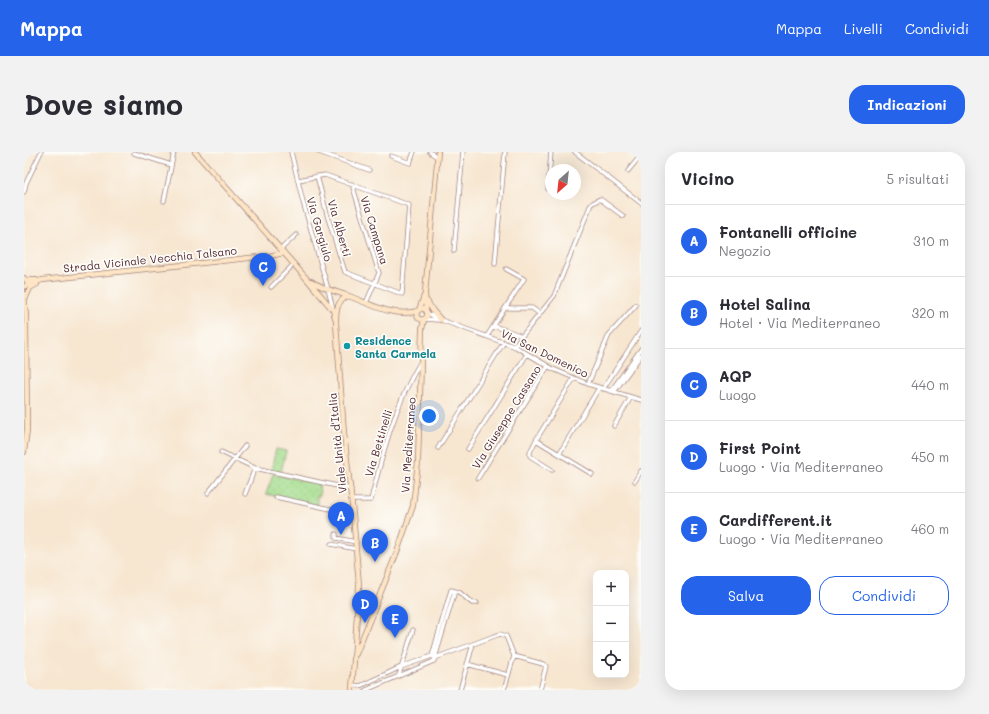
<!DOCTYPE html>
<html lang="it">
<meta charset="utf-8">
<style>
:root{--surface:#fff;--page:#f2f2f3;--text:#2b2b33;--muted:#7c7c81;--line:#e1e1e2;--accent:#2563eb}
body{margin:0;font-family:Mali,sans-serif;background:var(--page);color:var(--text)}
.controls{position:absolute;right:12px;bottom:12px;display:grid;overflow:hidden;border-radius:8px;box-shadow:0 4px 16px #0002}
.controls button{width:36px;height:36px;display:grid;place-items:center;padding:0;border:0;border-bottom:1px solid var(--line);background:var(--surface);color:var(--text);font:20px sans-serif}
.compass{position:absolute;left:521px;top:12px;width:36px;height:36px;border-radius:50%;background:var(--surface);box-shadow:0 4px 16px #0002;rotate:207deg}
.you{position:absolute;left:405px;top:264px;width:14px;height:14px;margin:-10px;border:3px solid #fff;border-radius:50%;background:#1a73e8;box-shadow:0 0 0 6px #1a73e833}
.badge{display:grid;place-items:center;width:26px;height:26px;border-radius:50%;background:var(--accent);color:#fff;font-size:13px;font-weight:700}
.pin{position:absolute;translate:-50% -33px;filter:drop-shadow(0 1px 2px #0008)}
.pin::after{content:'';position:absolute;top:21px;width:14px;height:12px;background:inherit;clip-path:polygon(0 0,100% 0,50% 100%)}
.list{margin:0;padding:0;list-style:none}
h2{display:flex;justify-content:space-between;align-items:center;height:52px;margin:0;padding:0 16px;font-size:17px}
h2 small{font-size:13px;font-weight:400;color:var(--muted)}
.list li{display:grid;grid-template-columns:26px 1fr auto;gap:12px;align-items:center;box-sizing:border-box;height:72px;padding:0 16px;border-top:1px solid var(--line)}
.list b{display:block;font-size:15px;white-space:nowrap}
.list p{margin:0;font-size:13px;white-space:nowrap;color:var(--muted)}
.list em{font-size:13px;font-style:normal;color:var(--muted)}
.actions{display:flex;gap:8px;padding:12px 16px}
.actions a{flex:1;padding:9px 0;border:1px solid var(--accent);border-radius:16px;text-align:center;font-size:14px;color:var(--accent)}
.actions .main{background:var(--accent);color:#fff}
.icon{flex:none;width:22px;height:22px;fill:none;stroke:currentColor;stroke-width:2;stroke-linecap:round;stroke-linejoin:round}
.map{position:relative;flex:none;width:617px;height:538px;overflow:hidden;border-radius:16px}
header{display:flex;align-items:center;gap:24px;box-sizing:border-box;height:56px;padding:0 20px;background:var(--accent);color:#fff}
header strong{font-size:19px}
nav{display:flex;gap:22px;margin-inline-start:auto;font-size:14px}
.intro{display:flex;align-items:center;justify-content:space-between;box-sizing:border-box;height:96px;padding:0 24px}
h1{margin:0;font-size:28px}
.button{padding:10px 18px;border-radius:16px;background:var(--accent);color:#fff;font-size:14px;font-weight:700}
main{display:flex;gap:24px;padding:0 24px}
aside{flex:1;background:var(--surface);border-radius:16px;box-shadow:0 4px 16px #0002}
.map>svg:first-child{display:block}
.grass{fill:url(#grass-dots);stroke:#787e5c}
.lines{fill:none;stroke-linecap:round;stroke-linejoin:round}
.street-casing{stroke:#a0827e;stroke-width:5}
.secondary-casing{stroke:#a0827e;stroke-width:6}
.street{stroke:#fff;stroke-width:3.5}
.secondary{stroke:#fde5c5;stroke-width:4.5}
.culture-dot{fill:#0f9aa8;stroke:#fdfcf7;stroke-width:1.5}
.labels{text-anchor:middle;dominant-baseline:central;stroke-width:3.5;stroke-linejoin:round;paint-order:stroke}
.street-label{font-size:11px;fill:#4a1f2b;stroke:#fdfcf7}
.culture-label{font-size:11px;font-weight:bold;fill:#0d838f;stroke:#fdfcf7;text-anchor:start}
</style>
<header>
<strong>Mappa</strong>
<nav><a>Mappa</a><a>Livelli</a><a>Condividi</a></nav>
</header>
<div class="intro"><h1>Dove siamo</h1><a class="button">Indicazioni</a></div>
<main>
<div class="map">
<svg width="617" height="538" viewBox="0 0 617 538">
<defs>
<pattern id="grass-dots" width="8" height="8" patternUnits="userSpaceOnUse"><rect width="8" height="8" fill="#a5dd8e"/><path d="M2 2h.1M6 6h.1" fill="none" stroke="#90bd7b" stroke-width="1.8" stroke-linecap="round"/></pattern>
</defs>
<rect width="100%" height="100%" fill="#fdfcf7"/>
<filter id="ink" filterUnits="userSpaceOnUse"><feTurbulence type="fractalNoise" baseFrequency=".025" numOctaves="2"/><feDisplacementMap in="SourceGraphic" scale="8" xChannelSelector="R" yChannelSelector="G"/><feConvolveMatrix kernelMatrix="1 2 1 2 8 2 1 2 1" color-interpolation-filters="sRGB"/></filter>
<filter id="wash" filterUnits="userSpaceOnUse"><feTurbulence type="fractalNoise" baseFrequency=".012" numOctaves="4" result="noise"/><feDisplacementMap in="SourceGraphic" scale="16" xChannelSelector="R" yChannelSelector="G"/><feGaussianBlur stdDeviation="0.9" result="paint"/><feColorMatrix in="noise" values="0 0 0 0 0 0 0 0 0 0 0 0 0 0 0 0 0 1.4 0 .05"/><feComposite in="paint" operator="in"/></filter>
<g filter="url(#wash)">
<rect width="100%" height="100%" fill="#f7e6d0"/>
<path class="grass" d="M252 297 262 299 257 320 247 318Z
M249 322 295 332 296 344H293V353L242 342Z"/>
</g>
<g filter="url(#ink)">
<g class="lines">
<defs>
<path id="street" d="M267 0 279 50 304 137 309 157
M295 0 345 18
M406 0 413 5
M551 0 617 51
M110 1 147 13
M367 4 386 11 390 0
M604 19 617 3
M274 28 301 23 385 53 378 142 321 120 304 66 293 24
M328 32 355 121 342 151
M524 37 527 0
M0 40 2 31 17 0
M140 49 150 0
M257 97 272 83
M430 99 439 0
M471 112 481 0
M247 135 270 112
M481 156H508L516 162
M403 161 417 168 492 195 529 217 564 232 617 248
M401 167 414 168
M470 174 498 184
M463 184 500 127 482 117
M490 194 530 144 567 52 576 47 599 64
M550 226 512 288 568 322
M564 232 585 183 612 153
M579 237 617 179
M587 239 617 197
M590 240 617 203
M590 274 607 245
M512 288 506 300V304L528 318
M414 296 480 190
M444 297 503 202
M197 300 231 316 327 337
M535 302 575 236
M454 326 524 214
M611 329 617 319
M184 341 221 294
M221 342 231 316
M252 345 329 362
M328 348H347C359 300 371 252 397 209
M312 382V386L332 390
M307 392 332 397
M490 504 519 512 522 514 516 538
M411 506 408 504 427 438 435 440 448 451H453
M411 506 431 439
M443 512 484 523
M375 523 389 478
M329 533 336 534 377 515 408 504
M342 538 410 509 411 506 476 482 482 484 490 504 480 538
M436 538 449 492"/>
<path id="secondary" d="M171 0 282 126 309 158 311 166
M0 126 4 130 3 133 0 135
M3 128H12
M287 129C297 136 310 139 322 143 345 151 368 166 394 159
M3 133 18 128 245 104 260 101
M0 142 2 164 3 278 0 300
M325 144C312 148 312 160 312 171L320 281 329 362 335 433 328 538
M2 145 6 136 13 132
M403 149 409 159 417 168
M392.5 162a5.5 5.5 0 1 1 11 0a5.5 5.5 0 1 1-11 0Z
M395 158 400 144
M402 159 401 141 414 0
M332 502 373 400 389 354 394 310 398 177 400 168"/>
</defs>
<use href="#street" class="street-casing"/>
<use href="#secondary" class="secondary-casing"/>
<use href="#street" class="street"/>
<use href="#secondary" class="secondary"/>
</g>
</g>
<circle class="culture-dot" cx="323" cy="194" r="4"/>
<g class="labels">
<g class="street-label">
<text transform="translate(316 76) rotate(74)">Via Alberti</text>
<text transform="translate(296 77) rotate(74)">Via Gargiulo</text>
<text transform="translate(351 78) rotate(73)">Via Campana</text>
<text transform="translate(126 107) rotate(-6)">Strada Vicinale Vecchia Talsano</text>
<text transform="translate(521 201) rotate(26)">Via San Domenico</text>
<text transform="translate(482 265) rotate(-58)">Via Giuseppe Cassano</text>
<text transform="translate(313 291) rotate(-96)">Viale Unità d'Italia</text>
<text transform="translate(354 291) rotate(-73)">Via Bettinelli</text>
<text transform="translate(384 293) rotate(-86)">Via Mediterraneo</text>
</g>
<g class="culture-label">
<text x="331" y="188">Residence<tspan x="331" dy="13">Santa Carmela</tspan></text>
</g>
</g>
</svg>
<div class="controls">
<button>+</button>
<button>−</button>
<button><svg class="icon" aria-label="locate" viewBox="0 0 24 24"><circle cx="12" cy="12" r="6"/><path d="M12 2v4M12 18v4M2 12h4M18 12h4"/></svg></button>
</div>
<svg class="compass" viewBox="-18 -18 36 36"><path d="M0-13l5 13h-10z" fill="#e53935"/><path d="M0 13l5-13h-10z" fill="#7c7c81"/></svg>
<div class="you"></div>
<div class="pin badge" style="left:317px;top:383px">A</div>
<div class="pin badge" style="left:351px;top:410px">B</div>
<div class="pin badge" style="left:239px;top:134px">C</div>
<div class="pin badge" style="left:341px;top:471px">D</div>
<div class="pin badge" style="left:371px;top:486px">E</div>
</div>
<aside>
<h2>Vicino<small>5 risultati</small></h2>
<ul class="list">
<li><span class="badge">A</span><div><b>Fontanelli officine</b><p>Negozio</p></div><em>310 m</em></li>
<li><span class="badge">B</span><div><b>Hotel Salina</b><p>Hotel · Via Mediterraneo</p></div><em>320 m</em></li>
<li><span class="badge">C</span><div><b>AQP</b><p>Luogo</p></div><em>440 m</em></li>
<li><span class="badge">D</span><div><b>First Point</b><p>Luogo · Via Mediterraneo</p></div><em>450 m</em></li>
<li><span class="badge">E</span><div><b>Cardifferent.it</b><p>Luogo · Via Mediterraneo</p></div><em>460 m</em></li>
</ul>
<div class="actions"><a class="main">Salva</a><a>Condividi</a></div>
</aside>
</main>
